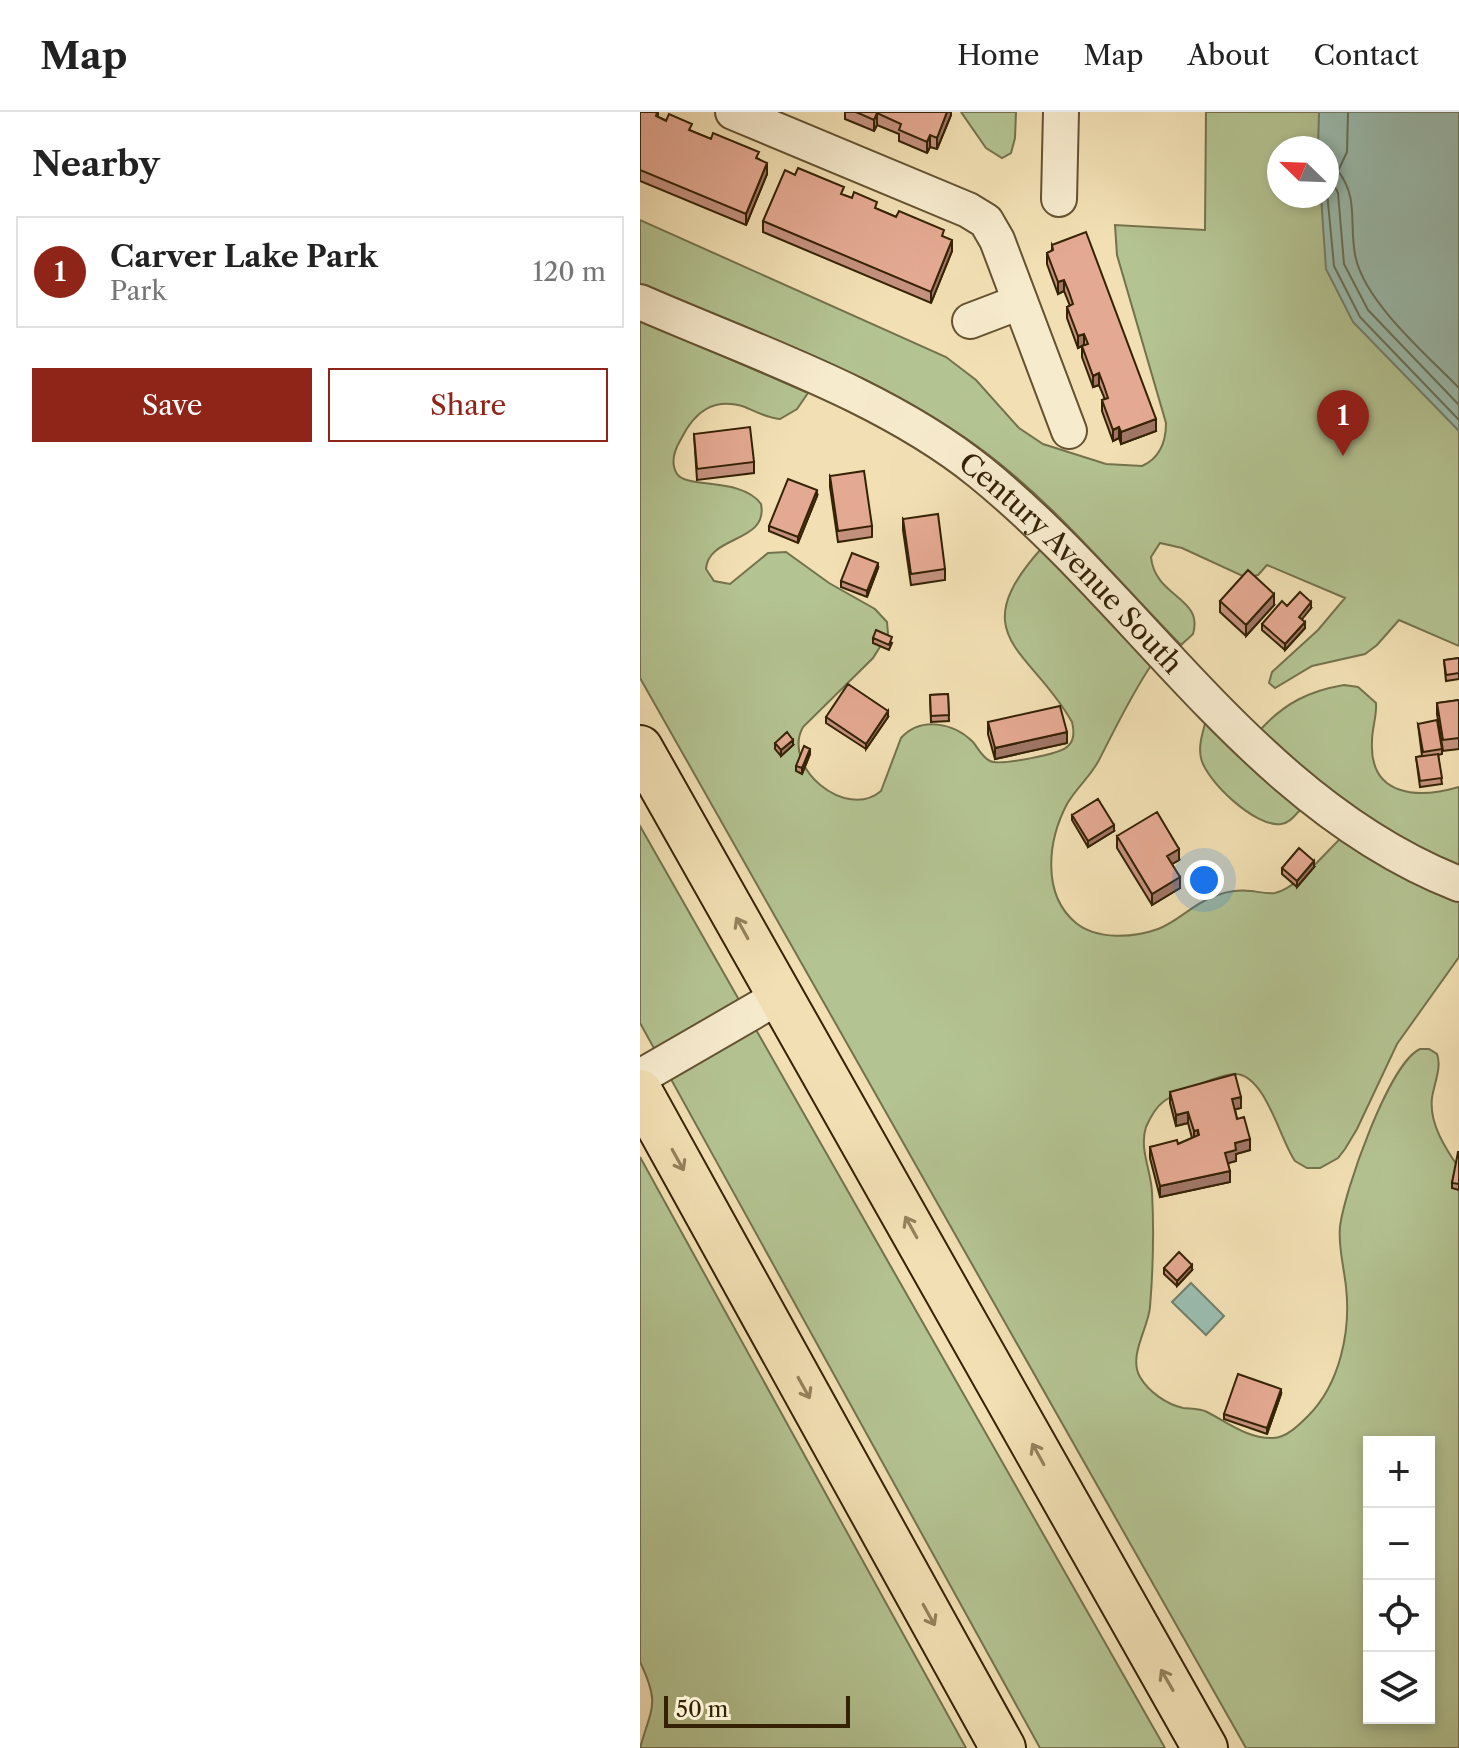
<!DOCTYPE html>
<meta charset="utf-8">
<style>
:root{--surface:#fff;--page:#f6f6f6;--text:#222;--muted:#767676;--line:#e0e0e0;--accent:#8f2418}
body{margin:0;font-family:"Libre Caslon Text",serif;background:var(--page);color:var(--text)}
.controls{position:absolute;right:24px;bottom:24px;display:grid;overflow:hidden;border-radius:0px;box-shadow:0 4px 12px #0003}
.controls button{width:72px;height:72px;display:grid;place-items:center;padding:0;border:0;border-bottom:2px solid var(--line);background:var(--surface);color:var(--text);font:40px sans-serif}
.compass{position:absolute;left:627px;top:24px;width:72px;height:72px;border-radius:50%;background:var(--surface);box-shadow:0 4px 12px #0003;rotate:293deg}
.scale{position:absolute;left:24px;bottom:20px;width:186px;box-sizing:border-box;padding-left:8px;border:4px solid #352205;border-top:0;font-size:22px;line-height:28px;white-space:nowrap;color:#352205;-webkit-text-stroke:6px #f7ebce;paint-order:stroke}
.you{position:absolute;left:564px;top:768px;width:28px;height:28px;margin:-20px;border:6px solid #fff;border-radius:50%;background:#1a73e8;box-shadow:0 0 0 12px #1a73e833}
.badge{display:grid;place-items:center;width:52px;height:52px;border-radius:50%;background:var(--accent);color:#fff;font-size:26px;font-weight:700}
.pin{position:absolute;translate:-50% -66px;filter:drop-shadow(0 2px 4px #0008)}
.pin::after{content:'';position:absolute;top:42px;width:28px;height:24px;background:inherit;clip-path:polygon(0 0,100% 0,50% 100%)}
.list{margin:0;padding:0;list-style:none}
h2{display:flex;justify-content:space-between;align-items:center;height:104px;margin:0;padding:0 32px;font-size:34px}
h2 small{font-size:26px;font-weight:400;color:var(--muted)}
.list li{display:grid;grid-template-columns:52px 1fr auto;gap:24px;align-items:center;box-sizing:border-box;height:112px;margin:0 16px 16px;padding:0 16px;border:2px solid var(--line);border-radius:0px}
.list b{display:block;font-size:30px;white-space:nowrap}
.list p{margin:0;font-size:26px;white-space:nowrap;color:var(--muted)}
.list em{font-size:26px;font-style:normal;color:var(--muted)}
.actions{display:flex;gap:16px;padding:24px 32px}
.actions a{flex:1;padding:18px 0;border:2px solid var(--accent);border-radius:0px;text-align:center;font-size:28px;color:var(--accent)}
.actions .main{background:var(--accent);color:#fff}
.icon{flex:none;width:44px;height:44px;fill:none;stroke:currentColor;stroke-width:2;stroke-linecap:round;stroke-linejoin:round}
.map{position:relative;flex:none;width:819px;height:1636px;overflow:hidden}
header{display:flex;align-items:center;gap:48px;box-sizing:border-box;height:112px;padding:0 40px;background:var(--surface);border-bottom:2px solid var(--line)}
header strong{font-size:38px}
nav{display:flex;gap:44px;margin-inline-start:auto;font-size:28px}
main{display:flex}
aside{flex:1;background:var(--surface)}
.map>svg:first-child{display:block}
.green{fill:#b4c392;stroke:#74724c;stroke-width:2;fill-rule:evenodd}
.water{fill:#9bbdb0;stroke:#727f6c;stroke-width:2}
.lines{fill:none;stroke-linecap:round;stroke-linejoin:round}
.shore{stroke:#68705a;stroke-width:2}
.minor-casing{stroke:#645231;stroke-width:38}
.highway-casing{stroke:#352205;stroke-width:48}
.minor{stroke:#f7ebce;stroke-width:34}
.highway{stroke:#f2e0b4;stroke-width:44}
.wall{fill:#c4917e;stroke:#352205;stroke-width:2}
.shaded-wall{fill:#a07666;stroke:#352205;stroke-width:2}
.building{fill:#e4a992;stroke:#352205;stroke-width:2}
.oneway{stroke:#94815c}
.labels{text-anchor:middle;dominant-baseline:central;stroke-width:8;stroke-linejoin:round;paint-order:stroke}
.street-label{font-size:28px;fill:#352205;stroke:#f7ebce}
</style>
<header>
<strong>Map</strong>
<nav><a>Home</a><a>Map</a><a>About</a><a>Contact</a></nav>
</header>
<main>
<aside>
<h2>Nearby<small></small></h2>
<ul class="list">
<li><span class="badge">1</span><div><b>Carver Lake Park</b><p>Park</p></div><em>120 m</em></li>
</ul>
<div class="actions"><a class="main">Save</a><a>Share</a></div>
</aside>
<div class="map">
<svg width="819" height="1636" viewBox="0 0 819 1636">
<rect width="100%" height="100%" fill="#f2e0b4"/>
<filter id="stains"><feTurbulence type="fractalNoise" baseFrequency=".0025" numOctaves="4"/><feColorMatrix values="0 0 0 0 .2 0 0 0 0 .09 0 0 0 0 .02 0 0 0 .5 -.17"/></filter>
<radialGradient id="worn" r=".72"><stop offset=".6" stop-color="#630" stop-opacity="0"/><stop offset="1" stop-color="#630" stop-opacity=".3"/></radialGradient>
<path class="green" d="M321 0H376L375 26 371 41 362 46 346 36Z
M566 0H819V534L759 508 737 533 725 542 672 554 635 576 629 571 632 560 678 518 705 486 627 453 618 463 607 466 542 436 520 431 511 445C515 486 564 485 553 522L541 533C477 468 418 395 345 340 288 297 222 268 157 240 105 218 52 195 0 173V108L306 245 336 268 379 316 403 332 466 352 502 354C520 346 526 330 526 311L477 143 475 113 565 118ZM639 36H687V84H639Z
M0 208 168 281 157 297 140 307C127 306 116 300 105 295 74 285 55 299 41 327 35 337 30 351 37 362 47 377 102 365 121 392 129 431 68 423 66 457L74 469 90 472 128 441 146 440 189 471 235 497 247 510 248 522 233 546 163 615C141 655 206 709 241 679L261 626C281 604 314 611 333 630 338 636 342 645 350 649 360 654 421 642 428 634 435 628 434 618 432 610 391 537 322 525 401 437L512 552C491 583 476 615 459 648 451 664 436 676 427 692 408 728 401 782 436 811 457 828 493 826 518 817 537 810 551 794 570 786 583 780 596 777 611 779 619 780 627 782 635 781 655 778 685 741 700 727L761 763 819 789V845L757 932 717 1017 705 1037 698 1046 680 1056H667L655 1049C640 1028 626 964 596 962 583 961 533 982 523 990 515 996 510 1006 506 1015 499 1037 511 1058 512 1080 514 1117 513 1158 510 1195 508 1217 488 1244 500 1265 509 1280 526 1292 543 1296 551 1297 559 1296 567 1300 587 1310 608 1327 633 1326 646 1326 659 1313 668 1304 700 1272 711 1219 706 1175 704 1155 698 1135 700 1115 704 1080 749 951 780 937H789L797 942C802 955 794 972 792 986 789 1011 805 1036 819 1056V1636H606L0 566ZM729 1330H789V1606H729Z
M704 573 718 575 736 591C737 604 732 616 732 629 729 685 778 687 819 675V753C743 722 679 675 621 617 645 591 669 579 704 573Z
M566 608 661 697C655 703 650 711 641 712 616 716 566 669 561 646 558 633 563 620 566 608Z
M0 714 525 1636H400L0 911Z
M0 1045 326 1636H0C12 1594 20 1592 0 1550Z"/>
<path class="water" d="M679 0H819V319L713 210 686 157 681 84H687V36H678Z
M551 1171 584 1204 566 1223 532 1190Z"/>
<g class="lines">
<path class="shore" d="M708 0 707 40 698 59C720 87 708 115 716 147 727 192 787 243 819 276
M687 68 694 73 698 81 704 152 728 198 819 293
M687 80 694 154 720 205 819 308"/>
<defs>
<g id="minor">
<path d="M93 0 328 98 346 109 357 128 429 319"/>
<path d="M419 87 421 0"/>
<path id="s1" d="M0 190C112 239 245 283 340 360 503 492 617 693 819 772"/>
<path d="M330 209 380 190"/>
<path d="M0 965 140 884"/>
</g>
<path id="highway" d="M0 636 565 1636
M0 980 363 1636"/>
</defs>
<use href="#minor" class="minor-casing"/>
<use href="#highway" class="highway-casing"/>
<use href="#minor" class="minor"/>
<use href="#highway" class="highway"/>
</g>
<path class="wall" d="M0 0H18V5L119 47 127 62 106 113 0 69Z
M205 0H311V3L297 37 290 35 287 41 259 29V22L237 13 234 19 205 7Z
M204 83 304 125 312 139 291 191 123 120V109Z
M412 133 516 319 481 332 479 326 473 329 462 299V288L465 287 464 285 459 273 453 275 442 245V234L444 233 438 236 427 206V195L430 194 424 179 418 182 407 152V141L412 139Z
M54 322 114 350V361L57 368Z
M190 364 232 414V425L198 430 190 375Z
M177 384 158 431 129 419V414Z
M263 407 305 457V468L271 473 263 418Z
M238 456 227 485 201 475V469Z
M580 489 634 493 606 524 580 500Z
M647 494 671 496 661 507 665 516 645 538 622 518V512Z
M233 526 252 531 249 538 233 531Z
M819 546V567L806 569 804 548Z
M308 582 309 609 291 610 290 583Z
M819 588V637L803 639 797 602V591Z
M186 605H248L226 637 186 611Z
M348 610 427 631 355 647 348 622Z
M778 612 802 637V642L798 643 802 672 780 675 776 645 782 644Z
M135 631 153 633 141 644 135 637Z
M170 642 162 662 156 659V654Z
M432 703 474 719 448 735 432 708Z
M477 724 539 748 532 752 540 776 512 793 477 736Z
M674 755 657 775 642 762V756Z
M530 980 601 996 595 997 597 1007 610 1038 596 1042V1049L588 1051 590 1070 520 1085 510 1046V1035L538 1032 552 1026 548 1011 536 1014 530 991Z
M819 1040V1078L812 1076V1071Z
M524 1156 552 1158 537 1174 524 1162Z
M641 1282 627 1322 584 1307V1302Z"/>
<path class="shaded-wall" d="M307 0H311V3L297 37V26Z
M237 1V13L234 19V8Z
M290 23V35L287 41V30Z
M127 51V62L106 113V102Z
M312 128V139L291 191V180Z
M424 168V179L418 182V170Z
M444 222V233L438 236V224Z
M459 261V273L453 275V264Z
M516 307V319L481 332V320Z
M479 315V326L473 329V318Z
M177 378V384L158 431V425Z
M238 451V456L227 485V479Z
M634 482V493L606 524V513Z
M671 490V496L659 511V505Z
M665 510V516L645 538V532Z
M248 599V605L226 637V632Z
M427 620V631L355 647V636Z
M153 628V633L141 644V638Z
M170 637V642L162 662V656Z
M474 713V719L448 735V729Z
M539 737V748L527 755V744Z
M674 749V755L657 775V769Z
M540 765V776L512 793V782Z
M601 985V996L592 998V987Z
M548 1000V1011L536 1014V1003Z
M558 1018V1029L554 1030V1019Z
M610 1027V1038L596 1042V1049L585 1052V1041L595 1031Z
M590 1059V1070L520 1085V1074Z
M552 1153V1158L537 1174V1169Z
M641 1277V1282L627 1322V1316Z"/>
<path class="building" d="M0 0H17L16 4 26 9 29 2 52 12 49 18 71 27 73 21 119 40 116 46 127 51 106 102 0 58Z
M216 0H307L297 26 290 23 287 30 259 18 261 12 237 1 234 8Z
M158 56 204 75 201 82 212 86 214 80 237 90 235 96 256 105 259 99 304 118 302 124 312 128 291 180 123 109 145 58 155 63Z
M446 120 516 307 481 320 479 315 473 318 462 288 468 286 464 274 459 261 453 264 442 234 448 232 444 222 438 224 427 195 433 192 429 180 424 168 418 170 407 141 413 138 412 133Z
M110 315 114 350 57 357 54 322Z
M224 359 232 414 198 419 190 364Z
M148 367 177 378 158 425 129 414Z
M298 402 305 457 271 462 263 407Z
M212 441 238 451 227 479 201 469Z
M608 458 634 482 606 513 580 489Z
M660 480 671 490 659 505 665 510 645 532 622 512 642 489 647 494Z
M236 518 252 525 249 533 233 526Z
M819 546V561L806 563 804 548Z
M208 572 248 599 226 632 186 605Z
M308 582 309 603 291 604 290 583Z
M819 588V626L803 628 797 591Z
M420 594 427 620 355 636 348 610Z
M797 608 802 637 783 640 778 612Z
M147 620 153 628 141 638 135 631Z
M164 634 170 637 162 656 156 654Z
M798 642 802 666 780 669 776 645Z
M458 687 474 713 448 729 432 703Z
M517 700 539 737 527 744 540 765 512 782 477 724Z
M659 736 674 749 657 769 642 756Z
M595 962 601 985 592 987 597 1007 604 1005 610 1027 595 1031 596 1038 585 1041 590 1059 520 1074 510 1035 537 1028 538 1032 559 1023 558 1018 554 1019 548 1000 536 1003 530 980Z
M818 1040H819V1072L812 1071Z
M539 1140 552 1153 537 1169 524 1156Z
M598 1262 641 1277 627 1316 584 1302Z"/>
<defs><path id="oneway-shaft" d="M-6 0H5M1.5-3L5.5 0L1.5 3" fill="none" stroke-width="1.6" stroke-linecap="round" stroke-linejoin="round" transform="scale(2)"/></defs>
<g class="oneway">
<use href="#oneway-shaft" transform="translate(102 816) rotate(-119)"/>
<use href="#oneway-shaft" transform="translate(38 1048) rotate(61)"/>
<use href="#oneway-shaft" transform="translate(271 1115) rotate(-119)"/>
<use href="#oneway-shaft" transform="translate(164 1276) rotate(61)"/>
<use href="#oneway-shaft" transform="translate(398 1342) rotate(-119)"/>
<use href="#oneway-shaft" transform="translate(289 1503) rotate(61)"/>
<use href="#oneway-shaft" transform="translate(527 1568) rotate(-120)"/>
</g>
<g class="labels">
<g class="street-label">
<text stroke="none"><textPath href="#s1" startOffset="510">Century Avenue South</textPath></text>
</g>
</g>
<rect width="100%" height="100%" filter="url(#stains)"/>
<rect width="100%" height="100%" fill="url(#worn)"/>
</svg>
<div class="controls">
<button>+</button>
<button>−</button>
<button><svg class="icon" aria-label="locate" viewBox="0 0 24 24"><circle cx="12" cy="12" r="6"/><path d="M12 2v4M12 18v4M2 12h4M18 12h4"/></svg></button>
<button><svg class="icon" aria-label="layers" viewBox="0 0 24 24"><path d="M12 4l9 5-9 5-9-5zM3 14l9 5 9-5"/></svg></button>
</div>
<svg class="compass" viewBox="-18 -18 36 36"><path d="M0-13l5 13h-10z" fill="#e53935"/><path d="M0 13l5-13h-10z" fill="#767676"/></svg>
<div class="scale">50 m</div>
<div class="you"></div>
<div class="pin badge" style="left:703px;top:344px">1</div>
</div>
</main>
